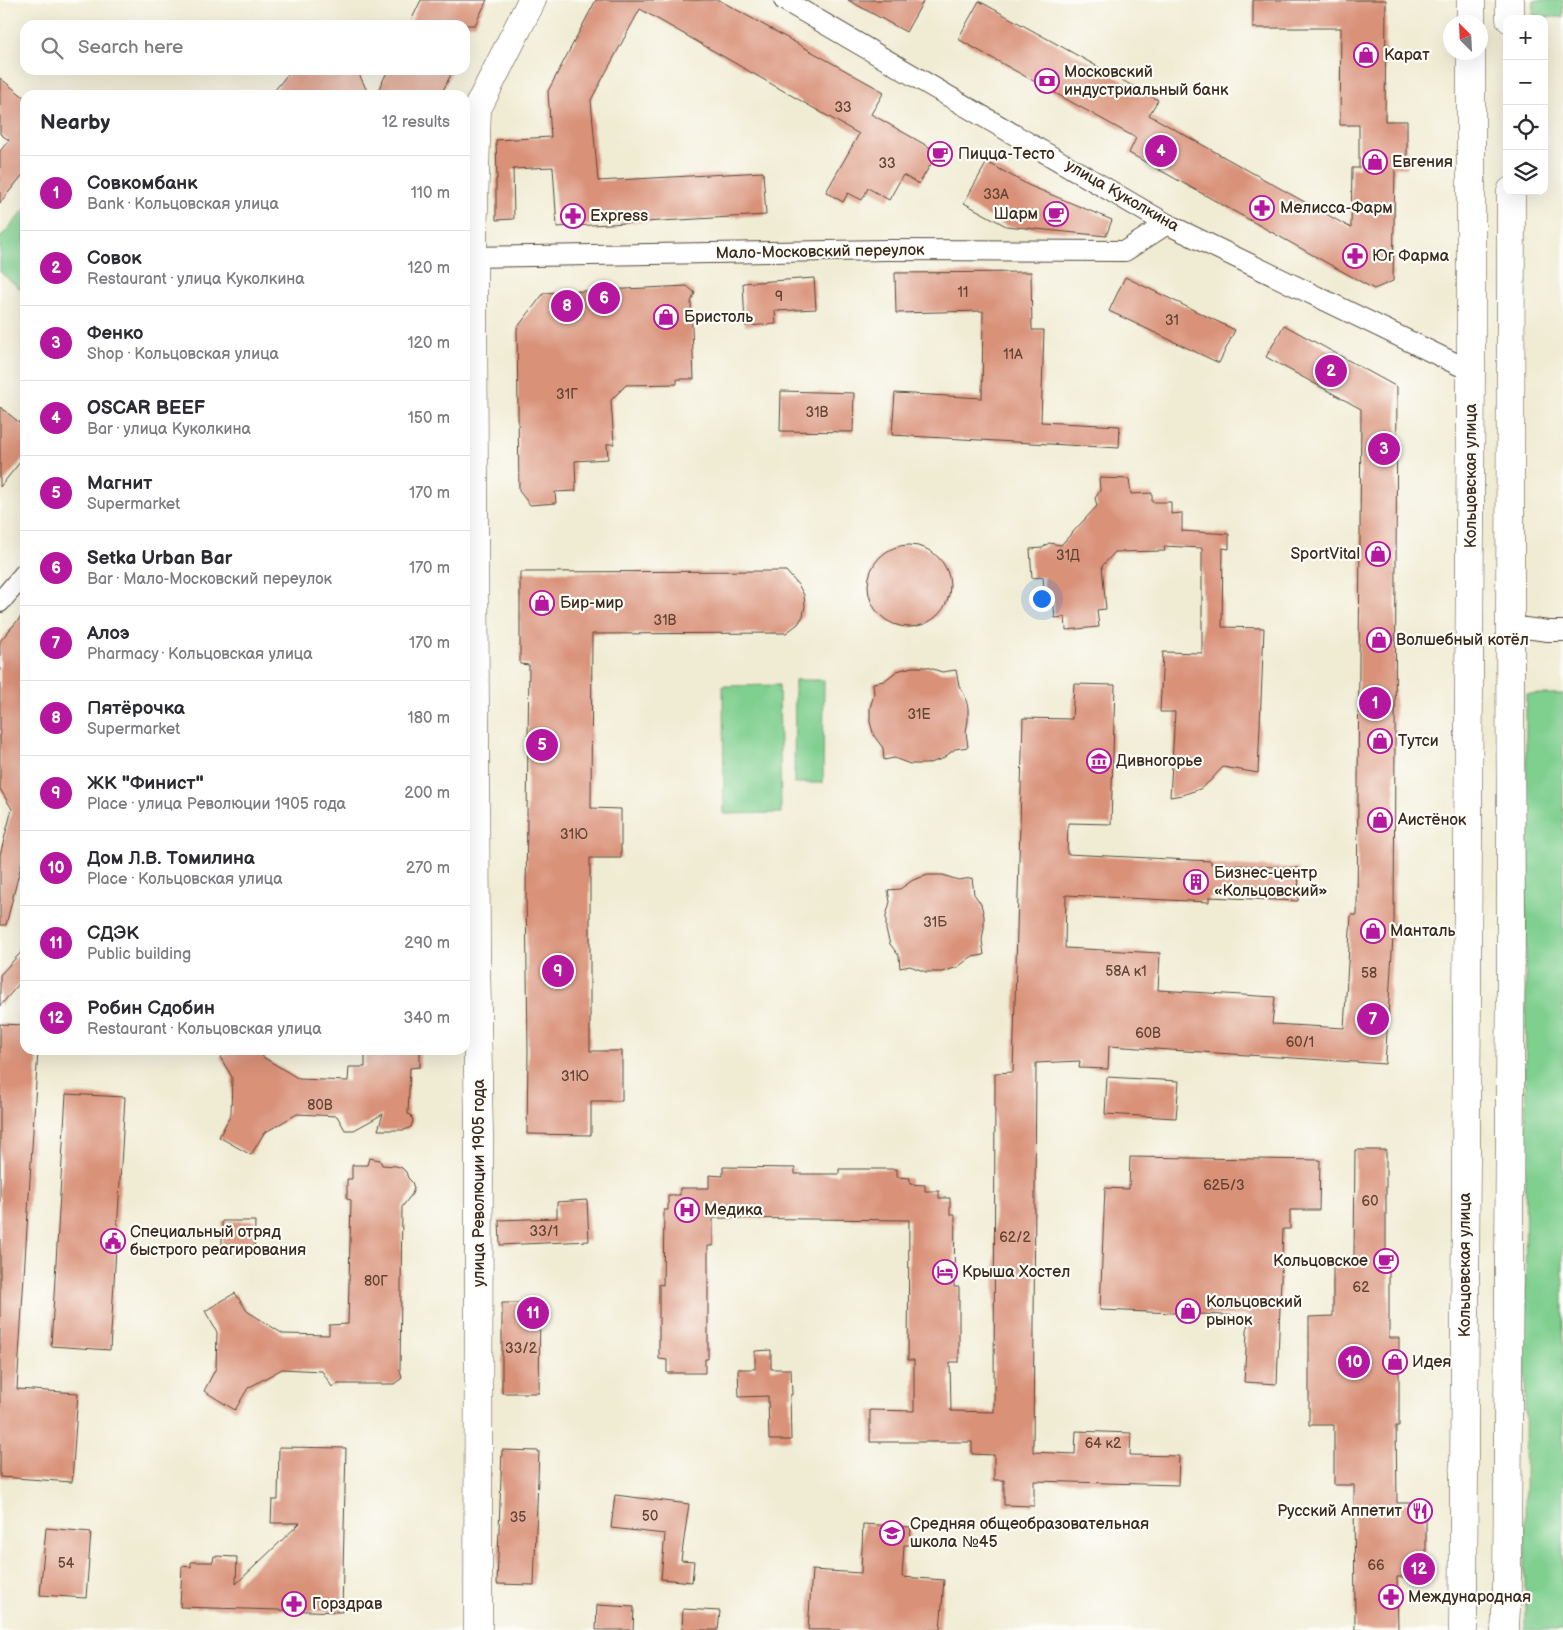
<!DOCTYPE html>
<meta charset="utf-8">
<style>
:root{--surface:#fff;--page:#f2f2f3;--text:#2b2b33;--muted:#7c7c81;--line:#e1e1e2;--accent:#b5179e}
body{margin:0;font-family:"Balsamiq Sans",sans-serif;background:var(--page);color:var(--text)}
.controls{position:absolute;right:15px;top:15px;display:grid;overflow:hidden;border-radius:10px;box-shadow:0 5px 20px #0002}
.controls button{width:45px;height:45px;display:grid;place-items:center;padding:0;border:0;border-bottom:1px solid var(--line);background:var(--surface);color:var(--text);font:25px sans-serif}
.compass{position:absolute;left:1443px;top:15px;width:45px;height:45px;border-radius:50%;background:var(--surface);box-shadow:0 5px 20px #0002;rotate:336deg}
.you{position:absolute;left:1041px;top:598px;width:18px;height:18px;margin:-12px;border:4px solid #fff;border-radius:50%;background:#1a73e8;box-shadow:0 0 0 8px #1a73e833}
.badge{display:grid;place-items:center;width:32px;height:32px;border-radius:50%;background:var(--accent);color:#fff;font-size:16px;font-weight:700}
.pin{position:absolute;translate:-50% -50%;border:2px solid #fff;box-shadow:0 1px 5px #0006}
.list{margin:0;padding:0;list-style:none}
h2{display:flex;justify-content:space-between;align-items:center;height:65px;margin:0;padding:0 20px;font-size:21px}
h2 small{font-size:16px;font-weight:400;color:var(--muted)}
.list li{display:grid;grid-template-columns:32px 1fr auto;gap:15px;align-items:center;box-sizing:border-box;height:75px;padding:0 20px;border-top:1px solid var(--line)}
.list b{display:block;font-size:19px;white-space:nowrap}
.list p{margin:0;font-size:16px;white-space:nowrap;color:var(--muted)}
.list em{font-size:16px;font-style:normal;color:var(--muted)}
.icon{flex:none;width:28px;height:28px;fill:none;stroke:currentColor;stroke-width:2;stroke-linecap:round;stroke-linejoin:round}
.map{position:relative;flex:none;width:1563px;height:1630px;overflow:hidden}
.search{position:absolute;background:var(--surface);box-shadow:0 5px 20px #0002;left:20px;top:20px;width:450px;height:55px;display:flex;align-items:center;gap:12px;box-sizing:border-box;padding:0 18px;border-radius:15px;color:var(--muted);font-size:19px}
.panel{position:absolute;background:var(--surface);box-shadow:0 5px 20px #0002;left:20px;top:90px;width:450px;height:965px;border-radius:15px}
.map>svg:first-child{display:block}
.green{fill:#7fcf8f;stroke:#5d7c56}
.building{fill:#d99178}
.lines{fill:none;stroke-linecap:round;stroke-linejoin:round}
.street-casing{stroke:#564739;stroke-width:22}
.secondary-casing{stroke:#564739;stroke-width:29}
.primary-casing{stroke:#564739;stroke-width:29}
.street{stroke:#fff;stroke-width:20}
.secondary{stroke:#fff;stroke-width:28}
.primary{stroke:#fff;stroke-width:28}
.labels{text-anchor:middle;dominant-baseline:central;stroke-width:4.5;stroke-linejoin:round;paint-order:stroke}
.number-label{font-size:14px;fill:#624434}
.poi-label{font-size:16px;fill:#3b2a1e;stroke:#fdfcf7;text-anchor:start}
.street-label{font-size:16px;fill:#3b2a1e;stroke:#fdfcf7}
</style>
<div class="map">
<svg width="1563" height="1630" viewBox="0 0 1563 1630">
<rect width="100%" height="100%" fill="#fdfcf7"/>
<filter id="ink" filterUnits="userSpaceOnUse"><feTurbulence type="fractalNoise" baseFrequency=".02" numOctaves="2"/><feDisplacementMap in="SourceGraphic" scale="10" xChannelSelector="R" yChannelSelector="G"/><feConvolveMatrix kernelMatrix="1 2 1 2 8 2 1 2 1" color-interpolation-filters="sRGB"/></filter>
<filter id="wash" filterUnits="userSpaceOnUse"><feTurbulence type="fractalNoise" baseFrequency=".0096" numOctaves="4" result="noise"/><feDisplacementMap in="SourceGraphic" scale="20" xChannelSelector="R" yChannelSelector="G"/><feGaussianBlur stdDeviation="1.12" result="paint"/><feColorMatrix in="noise" values="0 0 0 0 0 0 0 0 0 0 0 0 0 0 0 0 0 1.4 0 .05"/><feComposite in="paint" operator="in"/></filter>
<g filter="url(#wash)">
<rect width="100%" height="100%" fill="#f0ecd4"/>
<path class="green" d="M1534 0H1563V17H1533Z
M25 209V293L0 272V238Z
M795 680H824L823 783H794Z
M779 685 781 813 724 814 723 686Z
M1526 694H1563V1630H1525Z"/>
<g id="blocks">
<path class="building" d="M421 0H487L475 25H409Z
M596 0H719L884 92 871 114 938 152 919 184 903 175 889 200 868 188 862 200 848 193 843 202 826 192 859 134 640 9 591 100 598 181 763 172 766 215 557 227 553 167 513 169 514 219 496 220V179H497L496 140 551 137 548 91Z
M848 0H924L906 32Z
M1253 0H1386L1385 121H1407V168H1395L1393 281 1374 289 1129 153 1136 138 958 39 979 1 1158 100 1149 115 1351 228 1352 168H1359V125H1340L1341 28H1253Z
M291 70H337L343 74 357 70 369 95H271Z
M388 70H453L441 95H376Z
M0 78 25 98V172L0 203V151L9 140 0 134Z
M987 162 1028 185 1112 220 1106 236 1006 226 964 203Z
M1031 272 1032 330H1044L1041 422 1120 426 1119 448 892 435 895 393 982 398 983 311 896 313 895 273Z
M1125 277 1235 330 1219 363 1109 311Z
M814 278 816 309 775 311 776 324 745 326 743 283Z
M687 286 695 293 691 302 694 379H677V384L626 385 611 400 614 444H607L608 459 575 461 576 491 555 492 556 503 530 505 519 491 517 328 544 293Z
M1284 325 1397 387 1394 921 1385 1064 1109 1046 1108 1069 1079 1068 1080 1061 1036 1063 1033 1452 1075 1454 1076 1431 1131 1433 1130 1455 1179 1456 1178 1485 1034 1481V1506L1004 1505V1480H994V1455L972 1454V1442H870V1410L914 1411V1360H908L909 1220 713 1218V1246H708V1359H705V1373H667V1360L659 1359V1284L663 1285 664 1210H668V1195H680V1188H709V1175L723 1176V1167L795 1168V1174H839V1169H897V1177L910 1178V1184L925 1185V1191H939V1198H950V1214H955L954 1287H959V1362H950L951 1411 994 1412 995 1073 1013 1072 1023 718 1072 719 1074 684 1115 685 1111 824 1068 823 1067 854 1211 861V864L1299 868 1298 901 1209 897V902L1066 895 1065 948 1160 953 1158 990 1275 997 1272 1024 1344 1028 1351 915H1357L1361 409 1266 357Z
M781 391 854 393 853 432 780 431Z
M0 407 25 427V456L0 487Z
M1099 478 1129 479 1131 494 1152 493V502H1171V514L1182 513V531L1229 534V549L1223 548 1222 627 1264 628 1258 773 1223 767 1209 782 1200 789 1182 795 1170 797 1175 712H1160L1163 652 1202 653V548L1164 546 1165 551 1115 552 1102 566 1106 609 1097 610 1099 627 1066 630 1065 617 1055 618 1053 599 1045 600 1043 577 1032 578 1030 549 1042 548 1049 543 1061 545 1097 506 1095 498 1100 491Z
M868 586a41 41 0 1 1 82 0a41 41 0 1 1-82 0Z
M786 571 799 586 804 595 805 606 803 616 798 624 786 633 592 634 591 808 621 809V858H590V1051H622V1101H591V1135L527 1134 528 1051 526 892 529 665 520 664V572Z
M25 612V849L6 925H0V855L12 809 0 789V641Z
M912 667H927L942 672 956 670 959 686 965 696 968 708V720L966 732 968 747 955 749 942 759 926 764H910L894 758 884 760 883 748 874 736 870 722V708L874 694 873 683 884 681 897 671Z
M928 875H943L958 880 972 878 974 894 981 904 984 916V928L982 940 984 955 971 957 958 967 942 972H926L910 966 900 968 899 956 890 944 886 930V916L890 902 888 890 900 889 913 880Z
M25 948V977L0 1006V975Z
M0 1024 25 1025V1050H38L17 1389 78 1393 72 1482 0 1477Z
M231 1050H258L263 1057 299 1079 348 1081 349 1067H365V1050H420V1067L410 1068 408 1114 411 1115 413 1121 411 1127 405 1130H378L383 1114 354 1130H345L337 1116 297 1114 264 1133 251 1155 219 1137 231 1114 232 1077 220 1057Z
M1107 1077 1179 1081 1176 1118 1105 1114Z
M66 1094 125 1097 110 1350 51 1346Z
M1355 1150H1386V1257H1389V1338H1399V1426H1396L1397 1503H1426V1577H1397L1398 1630H1355L1354 1485H1334V1425H1309V1317L1333 1316V1257H1354Z
M1130 1157 1320 1160 1319 1210H1290V1229H1283L1277 1384 1244 1382 1248 1316 1100 1310 1105 1188 1129 1189Z
M369 1158 380 1160 382 1165 396 1166 402 1168 406 1172 408 1178 412 1182 414 1188 412 1194 402 1207 400 1371 402 1378 394 1384H338L332 1387 322 1371 282 1369 248 1388 235 1410 204 1391 216 1368 217 1332 205 1311 235 1293 247 1311 283 1334 329 1335V1325L348 1324 351 1200 347 1199V1179H352V1165H367Z
M587 1200 589 1241 500 1245 499 1220 557 1218V1202Z
M222 1221H255L254 1254H222Z
M502 1303H540L539 1393H502Z
M771 1350V1369H791L792 1395H790L791 1440H769L768 1396 739 1397 738 1369H755V1351Z
M279 1447 346 1448 342 1612 180 1607 182 1566 191 1567V1562H213L214 1556 237 1557 236 1584 300 1523H271L272 1500H278Z
M502 1450 539 1451 534 1585 497 1584Z
M615 1495 689 1504 681 1560 694 1561 692 1582 661 1579 665 1534 611 1528Z
M863 1524 911 1527 910 1545H904L902 1577 944 1580 940 1630H808L812 1570 861 1573Z
M46 1528 91 1532 86 1598 40 1595Z
M597 1605 634 1607 633 1630H596Z
M683 1609 720 1611 718 1630H682Z"/>
</g>
</g>
<g filter="url(#ink)">
<use href="#blocks" fill-opacity="0" stroke="#564739" stroke-width="1"/>
<g class="lines">
<defs>
<path id="street" d="M784 0 1167 224 1471 371
M465 257 886 250 1125 251 1167 224
M0 602 25 573
M1510 626 1548 631H1563"/>
<path id="secondary" d="M478 1630 479 1136 476 945 473 241 477 109 532 0"/>
<path id="primary" d="M1471 0V22
M1510 0V19
M1463 1630 1471 371V52
M1505 1630 1507 1587 1511 924 1510 626 1511 191"/>
</defs>
<use href="#street" class="street-casing"/>
<use href="#secondary" class="secondary-casing"/>
<use href="#primary" class="primary-casing"/>
<use href="#street" class="street"/>
<use href="#secondary" class="secondary"/>
<use href="#primary" class="primary"/>
</g>
</g>
<defs>
<symbol id="shop-ring" viewBox="-11 -11 22 22"><circle r="9.5" fill="#fdfcf7" stroke="#b5179e" stroke-width="1.5"/><path d="M-5-2.5h2.3a2.7 3.5 0 0 1 5.4 0H5L5.5 6h-11ZM-1.5-2.5h3a1.5 2.3 0 0 0-3 0Z" fill="#b5179e"/></symbol>
<symbol id="bank-ring" viewBox="-11 -11 22 22"><circle r="9.5" fill="#fdfcf7" stroke="#b5179e" stroke-width="1.5"/><path d="M-6-4H6V4H-6ZM0-2.3a2.3 2.3 0 1 0 0 4.6a2.3 2.3 0 1 0 0-4.6Z" fill="#b5179e"/></symbol>
<symbol id="cafe-ring" viewBox="-11 -11 22 22"><circle r="9.5" fill="#fdfcf7" stroke="#b5179e" stroke-width="1.5"/><path d="M-5.5-4.5H6V0H3Q3 3.5 0 3.5H-2.5Q-5.5 3.5-5.5 0ZM3-3.2v2h1.7v-2ZM-6 4.5H4V6H-6Z" fill="#b5179e"/></symbol>
<symbol id="pharmacy-ring" viewBox="-11 -11 22 22"><circle r="9.5" fill="#fdfcf7" stroke="#b5179e" stroke-width="1.5"/><path d="M-2-6h4v4h4v4h-4v4h-4v-4h-4v-4h4Z" fill="#b5179e"/></symbol>
<symbol id="museum-ring" viewBox="-11 -11 22 22"><circle r="9.5" fill="#fdfcf7" stroke="#b5179e" stroke-width="1.5"/><path d="M0-6L6-3V-2H-6V-3ZM-5-1h2V3h-2ZM-1-1h2V3h-2ZM3-1h2V3H3ZM-6 4H6V6H-6Z" fill="#b5179e"/></symbol>
<symbol id="building-ring" viewBox="-11 -11 22 22"><circle r="9.5" fill="#fdfcf7" stroke="#b5179e" stroke-width="1.5"/><path d="M-4-6H4V6H1V3H-1V6H-4ZM-2.5-4.3h1.7v1.8h-1.7ZM.8-4.3h1.7v1.8H.8ZM-2.5-1h1.7V.8h-1.7ZM.8-1h1.7V.8H.8Z" fill="#b5179e"/></symbol>
<symbol id="hospital-ring" viewBox="-11 -11 22 22"><circle r="9.5" fill="#fdfcf7" stroke="#b5179e" stroke-width="1.5"/><path d="M-5-5h3v3.5h4V-5h3V5h-3V1.5h-4V5h-3Z" fill="#b5179e"/></symbol>
<symbol id="civic-ring" viewBox="-11 -11 22 22"><circle r="9.5" fill="#fdfcf7" stroke="#b5179e" stroke-width="1.5"/><path d="M-.6-6.5H3V-4.5H.6V-3L4-1V1h2V6H-6V1h2V-1L-.6-3ZM-1.2 2.5V6h2.4V2.5Z" fill="#b5179e"/></symbol>
<symbol id="hotel-ring" viewBox="-11 -11 22 22"><circle r="9.5" fill="#fdfcf7" stroke="#b5179e" stroke-width="1.5"/><path d="M-6-4.5h1.5V1H6V5H4.5V3h-9V5H-6ZM-4 0a1.8 1.8 0 1 1 3.6 0ZM.5 0V-2.5h3Q6-2.5 6 0Z" fill="#b5179e"/></symbol>
<symbol id="restaurant-ring" viewBox="-11 -11 22 22"><circle r="9.5" fill="#fdfcf7" stroke="#b5179e" stroke-width="1.5"/><path d="M-5-6h1v4h1v-4h1v4h1v-4h1v5L-1.5 .5V6h-2V.5L-5-1ZM5-6V6H3V1.5H1.5Q1.5-4 5-6Z" fill="#b5179e"/></symbol>
<symbol id="school-ring" viewBox="-11 -11 22 22"><circle r="9.5" fill="#fdfcf7" stroke="#b5179e" stroke-width="1.5"/><path d="M0-5L7-2L0 1L-7-2ZM-4 1L0 2.5L4 1V4Q0 6-4 4Z" fill="#b5179e"/></symbol>
</defs>
<g fill-rule="evenodd">
<use href="#shop-ring" x="1352" y="41" width="28" height="28"/>
<use href="#bank-ring" x="1033" y="67" width="28" height="28"/>
<use href="#cafe-ring" x="926" y="140" width="28" height="28"/>
<use href="#shop-ring" x="1361" y="148" width="28" height="28"/>
<use href="#pharmacy-ring" x="1248" y="194" width="28" height="28"/>
<use href="#cafe-ring" x="1042" y="200" width="28" height="28"/>
<use href="#pharmacy-ring" x="559" y="202" width="28" height="28"/>
<use href="#pharmacy-ring" x="1341" y="242" width="28" height="28"/>
<use href="#shop-ring" x="652" y="303" width="28" height="28"/>
<use href="#shop-ring" x="1364" y="540" width="28" height="28"/>
<use href="#shop-ring" x="528" y="589" width="28" height="28"/>
<use href="#shop-ring" x="1365" y="626" width="28" height="28"/>
<use href="#shop-ring" x="1366" y="727" width="28" height="28"/>
<use href="#museum-ring" x="1085" y="747" width="28" height="28"/>
<use href="#shop-ring" x="1366" y="806" width="28" height="28"/>
<use href="#building-ring" x="1182" y="868" width="28" height="28"/>
<use href="#shop-ring" x="1359" y="917" width="28" height="28"/>
<use href="#hospital-ring" x="673" y="1196" width="28" height="28"/>
<use href="#civic-ring" x="99" y="1227" width="28" height="28"/>
<use href="#cafe-ring" x="1372" y="1247" width="28" height="28"/>
<use href="#hotel-ring" x="931" y="1258" width="28" height="28"/>
<use href="#shop-ring" x="1174" y="1297" width="28" height="28"/>
<use href="#shop-ring" x="1381" y="1348" width="28" height="28"/>
<use href="#restaurant-ring" x="1406" y="1497" width="28" height="28"/>
<use href="#school-ring" x="878" y="1519" width="28" height="28"/>
<use href="#pharmacy-ring" x="1377" y="1583" width="28" height="28"/>
<use href="#pharmacy-ring" x="280" y="1590" width="28" height="28"/>
</g>
<g class="labels">
<g class="number-label">
<text x="843" y="107">33</text>
<text x="887" y="163">33</text>
<text x="996" y="194">33А</text>
<text x="963" y="292">11</text>
<text x="779" y="296">9</text>
<text x="1172" y="320">31</text>
<text x="1013" y="354">11А</text>
<text x="567" y="394">31Г</text>
<text x="817" y="412">31В</text>
<text x="1068" y="555">31Д</text>
<text x="665" y="620">31В</text>
<text x="919" y="714">31Е</text>
<text x="574" y="834">31Ю</text>
<text x="935" y="922">31Б</text>
<text x="1126" y="971">58А к1</text>
<text x="1369" y="973">58</text>
<text x="1148" y="1033">60В</text>
<text x="1300" y="1042">60/1</text>
<text x="575" y="1076">31Ю</text>
<text x="320" y="1105">80В</text>
<text x="1224" y="1185">62Б/3</text>
<text x="1370" y="1201">60</text>
<text x="544" y="1231">33/1</text>
<text x="1015" y="1237">62/2</text>
<text x="376" y="1281">80Г</text>
<text x="1361" y="1287">62</text>
<text x="521" y="1348">33/2</text>
<text x="1103" y="1443">64 к2</text>
<text x="650" y="1516">50</text>
<text x="518" y="1517">35</text>
<text x="66" y="1563">54</text>
<text x="1376" y="1565">66</text>
</g>
<g class="poi-label">
<text x="1384" y="55">Карат</text>
<text x="1064" y="72">Московский<tspan x="1064" dy="18">индустриальный банк</tspan></text>
<text x="958" y="154">Пицца-Тесто</text>
<text x="1392" y="162">Евгения</text>
<text x="1280" y="208">Мелисса-Фарм</text>
<text x="1038" y="214" text-anchor="end">Шарм</text>
<text x="590" y="216">Express</text>
<text x="1372" y="256">Юг Фарма</text>
<text x="684" y="317">Бристоль</text>
<text x="1360" y="554" text-anchor="end">SportVital</text>
<text x="560" y="603">Бир-мир</text>
<text x="1396" y="640">Волшебный котёл</text>
<text x="1398" y="741">Тутси</text>
<text x="1116" y="761">Дивногорье</text>
<text x="1398" y="820">Аистёнок</text>
<text x="1214" y="873">Бизнес-центр<tspan x="1214" dy="18">«Кольцовский»</tspan></text>
<text x="1390" y="931">Манталь</text>
<text x="704" y="1210">Медика</text>
<text x="130" y="1232">Специальный отряд<tspan x="130" dy="18">быстрого реагирования</tspan></text>
<text x="1368" y="1261" text-anchor="end">Кольцовское</text>
<text x="962" y="1272">Крыша Хостел</text>
<text x="1206" y="1302">Кольцовский<tspan x="1206" dy="18">рынок</tspan></text>
<text x="1412" y="1362">Идея</text>
<text x="1402" y="1511" text-anchor="end">Русский Аппетит</text>
<text x="910" y="1524">Средняя общеобразовательная<tspan x="910" dy="18">школа №45</tspan></text>
<text x="1408" y="1597">Международная</text>
<text x="312" y="1604">Горздрав</text>
</g>
<g class="street-label">
<text transform="translate(1122 196) rotate(30)">улица Куколкина</text>
<text transform="translate(820 252) rotate(-1)">Мало-Московский переулок</text>
<text transform="translate(1471 476) rotate(-90)">Кольцовская улица</text>
<text transform="translate(479 1183) rotate(-90)">улица Революции 1905 года</text>
<text transform="translate(1465 1265) rotate(-90)">Кольцовская улица</text>
</g>
</g>
</svg>
<div class="controls">
<button>+</button>
<button>−</button>
<button><svg class="icon" aria-label="locate" viewBox="0 0 24 24"><circle cx="12" cy="12" r="6"/><path d="M12 2v4M12 18v4M2 12h4M18 12h4"/></svg></button>
<button><svg class="icon" aria-label="layers" viewBox="0 0 24 24"><path d="M12 4l9 5-9 5-9-5zM3 14l9 5 9-5"/></svg></button>
</div>
<svg class="compass" viewBox="-18 -18 36 36"><path d="M0-13l5 13h-10z" fill="#e53935"/><path d="M0 13l5-13h-10z" fill="#7c7c81"/></svg>
<div class="you"></div>
<div class="pin badge" style="left:1375px;top:703px">1</div>
<div class="pin badge" style="left:1331px;top:371px">2</div>
<div class="pin badge" style="left:1384px;top:449px">3</div>
<div class="pin badge" style="left:1161px;top:151px">4</div>
<div class="pin badge" style="left:542px;top:745px">5</div>
<div class="pin badge" style="left:604px;top:298px">6</div>
<div class="pin badge" style="left:1373px;top:1019px">7</div>
<div class="pin badge" style="left:567px;top:306px">8</div>
<div class="pin badge" style="left:558px;top:971px">9</div>
<div class="pin badge" style="left:1354px;top:1362px">10</div>
<div class="pin badge" style="left:533px;top:1313px">11</div>
<div class="pin badge" style="left:1419px;top:1569px">12</div>
<div class="search"><svg class="icon" aria-label="search" viewBox="0 0 24 24"><circle cx="10" cy="10" r="6"/><path d="M15 15l6 6"/></svg>Search here</div>
<section class="panel">
<h2>Nearby<small>12 results</small></h2>
<ul class="list">
<li><span class="badge">1</span><div><b>Совкомбанк</b><p>Bank · Кольцовская улица</p></div><em>110 m</em></li>
<li><span class="badge">2</span><div><b>Совок</b><p>Restaurant · улица Куколкина</p></div><em>120 m</em></li>
<li><span class="badge">3</span><div><b>Фенко</b><p>Shop · Кольцовская улица</p></div><em>120 m</em></li>
<li><span class="badge">4</span><div><b>OSCAR BEEF</b><p>Bar · улица Куколкина</p></div><em>150 m</em></li>
<li><span class="badge">5</span><div><b>Магнит</b><p>Supermarket</p></div><em>170 m</em></li>
<li><span class="badge">6</span><div><b>Setka Urban Bar</b><p>Bar · Мало-Московский переулок</p></div><em>170 m</em></li>
<li><span class="badge">7</span><div><b>Алоэ</b><p>Pharmacy · Кольцовская улица</p></div><em>170 m</em></li>
<li><span class="badge">8</span><div><b>Пятёрочка</b><p>Supermarket</p></div><em>180 m</em></li>
<li><span class="badge">9</span><div><b>ЖК &quot;Финист&quot;</b><p>Place · улица Революции 1905 года</p></div><em>200 m</em></li>
<li><span class="badge">10</span><div><b>Дом Л.В. Томилина</b><p>Place · Кольцовская улица</p></div><em>270 m</em></li>
<li><span class="badge">11</span><div><b>СДЭК</b><p>Public building</p></div><em>290 m</em></li>
<li><span class="badge">12</span><div><b>Робин Сдобин</b><p>Restaurant · Кольцовская улица</p></div><em>340 m</em></li>
</ul>
</section>
</div>
